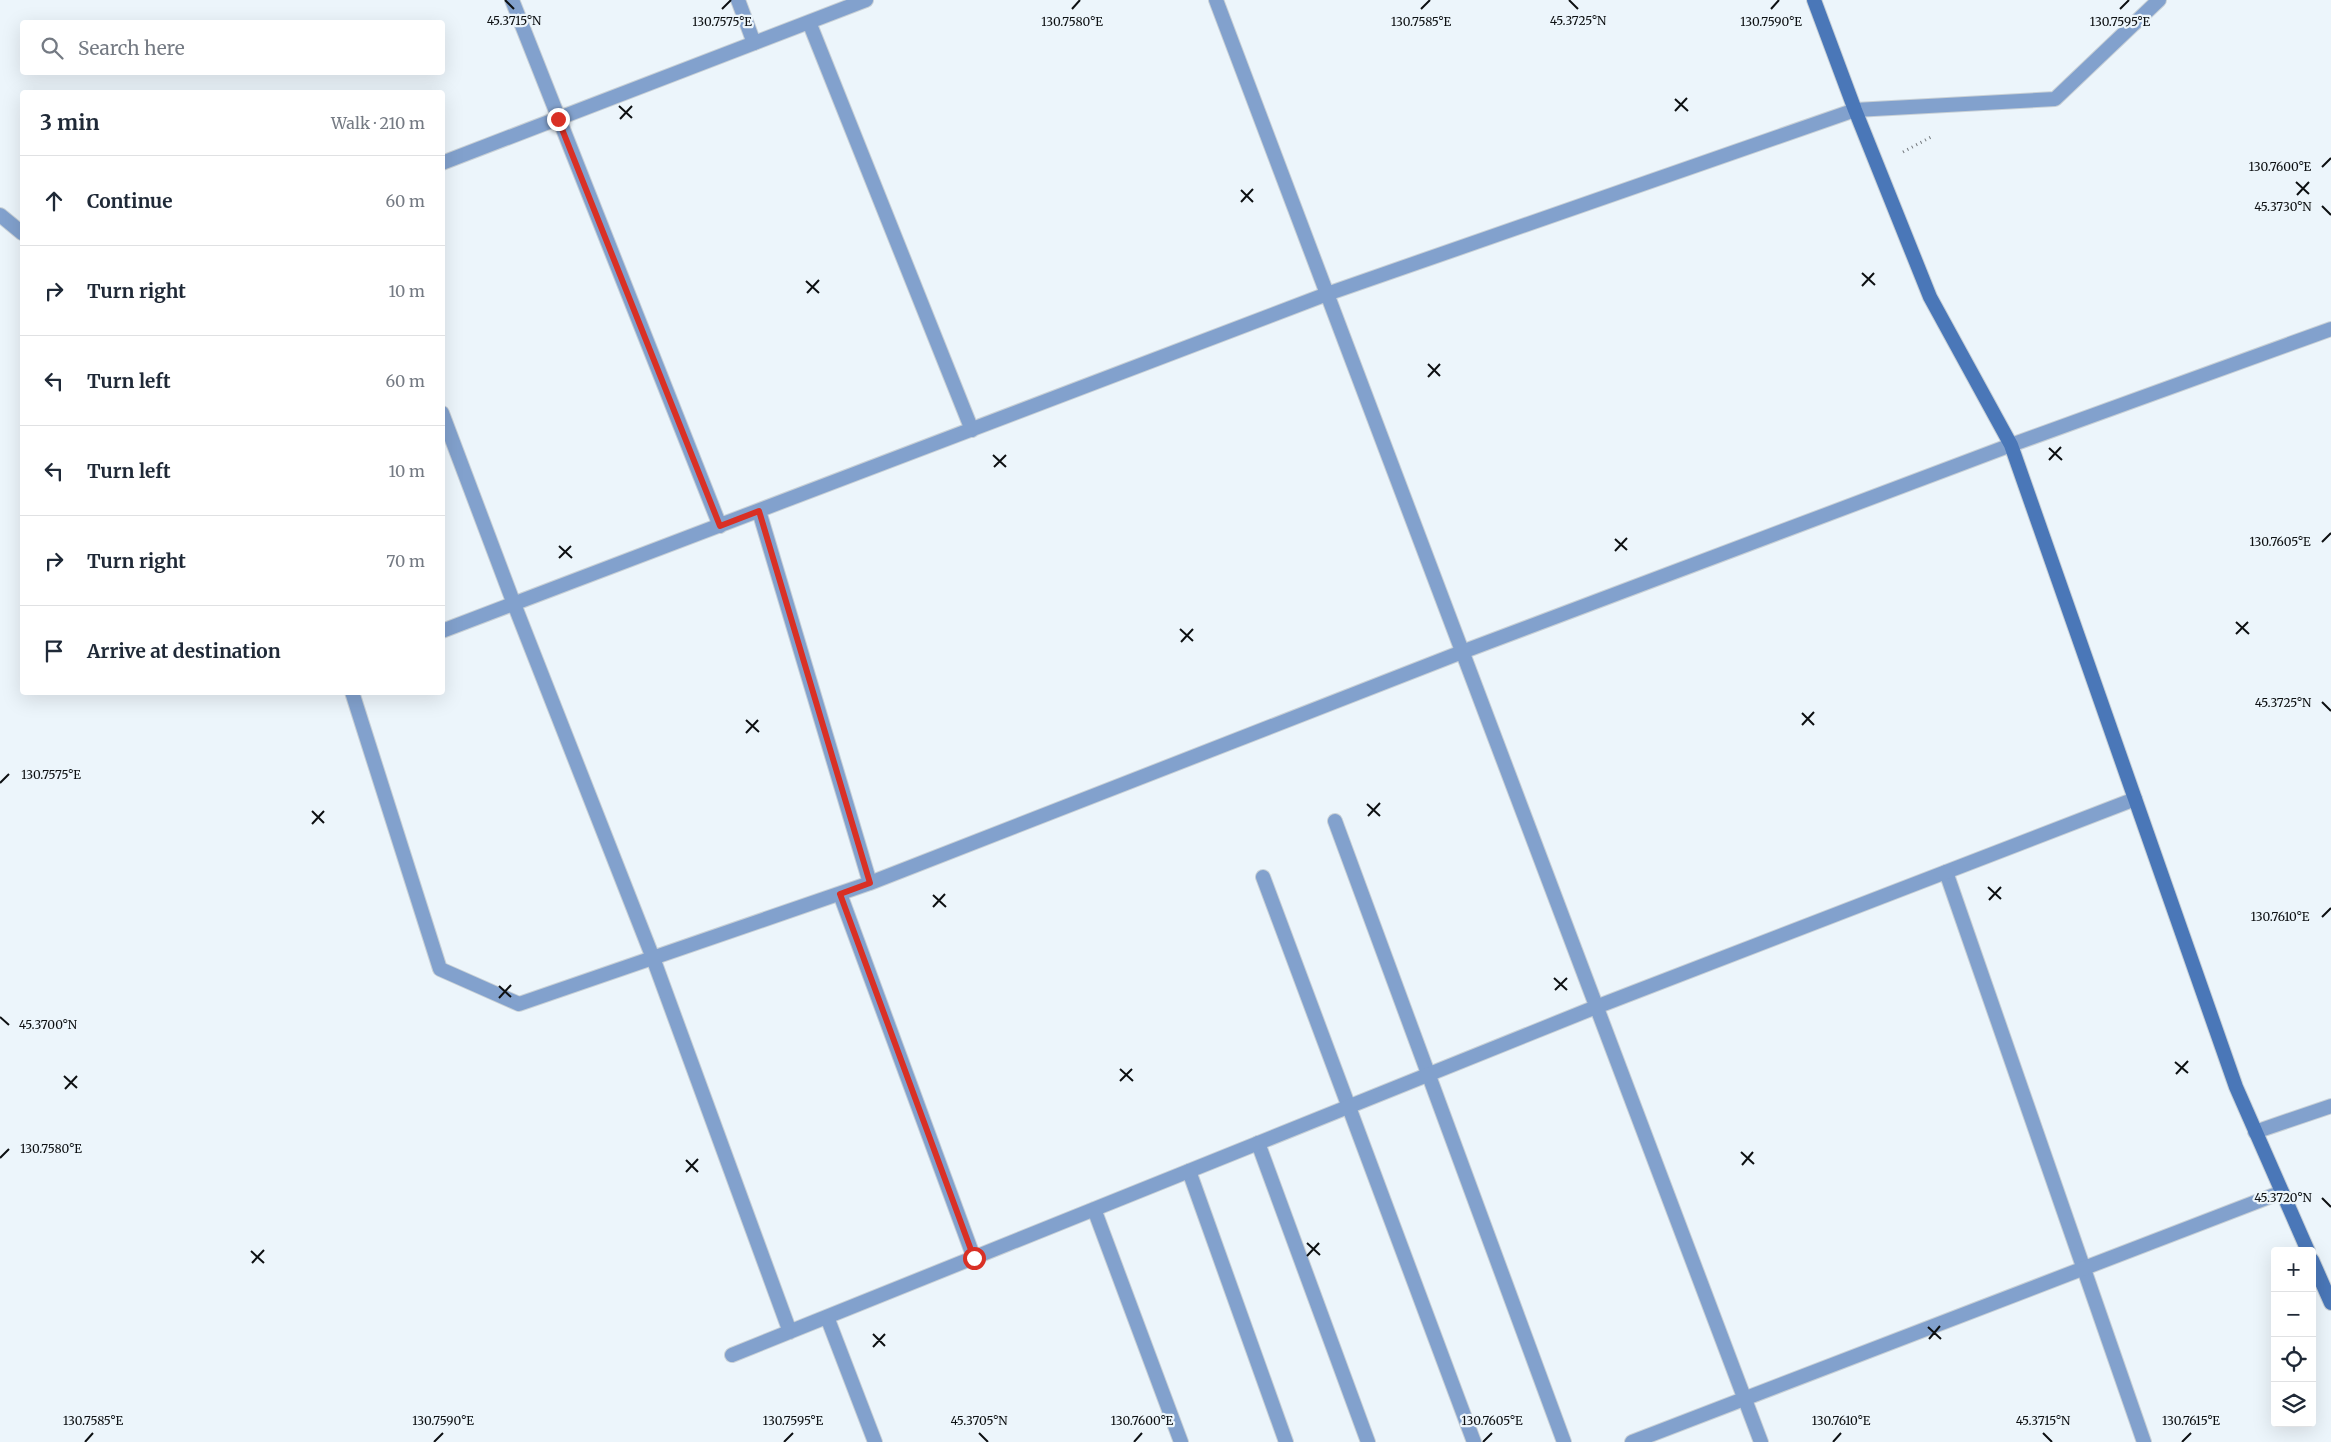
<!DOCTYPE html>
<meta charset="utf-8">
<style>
:root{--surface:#fff;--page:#f6f6f7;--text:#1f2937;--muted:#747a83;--line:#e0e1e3}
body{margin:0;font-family:Merriweather,serif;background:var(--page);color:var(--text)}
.controls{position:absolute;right:15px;bottom:15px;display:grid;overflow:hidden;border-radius:5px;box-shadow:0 5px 20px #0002}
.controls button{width:45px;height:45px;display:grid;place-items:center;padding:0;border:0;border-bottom:1px solid var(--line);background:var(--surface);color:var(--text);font:25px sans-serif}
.stop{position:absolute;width:15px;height:15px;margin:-11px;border:4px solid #d93025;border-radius:50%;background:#fff}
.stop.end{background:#d93025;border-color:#fff;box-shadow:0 1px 5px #0008}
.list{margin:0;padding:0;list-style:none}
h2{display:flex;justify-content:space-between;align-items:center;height:65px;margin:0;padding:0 20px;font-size:21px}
h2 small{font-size:16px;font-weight:400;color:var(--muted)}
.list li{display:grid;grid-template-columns:32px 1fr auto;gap:15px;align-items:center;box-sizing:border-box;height:90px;padding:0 20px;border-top:1px solid var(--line)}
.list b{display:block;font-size:19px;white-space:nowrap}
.list em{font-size:16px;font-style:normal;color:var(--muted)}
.icon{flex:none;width:28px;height:28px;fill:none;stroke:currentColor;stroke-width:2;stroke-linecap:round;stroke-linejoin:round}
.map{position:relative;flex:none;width:2331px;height:1442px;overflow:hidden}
.search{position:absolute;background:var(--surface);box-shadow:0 5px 20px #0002;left:20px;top:20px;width:425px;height:55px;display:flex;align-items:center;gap:12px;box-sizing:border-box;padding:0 18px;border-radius:5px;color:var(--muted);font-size:19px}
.panel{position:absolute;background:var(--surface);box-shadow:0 5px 20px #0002;left:20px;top:90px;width:425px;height:605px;border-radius:5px}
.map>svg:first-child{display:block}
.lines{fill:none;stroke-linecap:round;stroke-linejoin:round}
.service-casing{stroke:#c8d0d6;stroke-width:16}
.minor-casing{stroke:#c8d0d6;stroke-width:16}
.secondary-casing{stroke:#c8d0d6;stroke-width:16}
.path{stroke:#74797d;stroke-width:3;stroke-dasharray:1 4;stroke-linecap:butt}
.service{stroke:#82a1cd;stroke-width:14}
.minor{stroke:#82a1cd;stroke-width:14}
.secondary{stroke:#4a77b8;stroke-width:14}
.route{stroke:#d93025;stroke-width:6}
.ticks{fill:none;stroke:#0d1012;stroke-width:2}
.ticks-label{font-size:12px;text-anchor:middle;fill:#0d1012;stroke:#ecf5fb;stroke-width:4.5;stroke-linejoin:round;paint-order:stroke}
</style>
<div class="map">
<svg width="2331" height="1442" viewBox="0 0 2331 1442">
<rect width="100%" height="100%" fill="#ecf5fb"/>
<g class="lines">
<defs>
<path id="service" d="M738 0 754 43
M1855 110 2055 99 2159 0
M2011 445 2331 329
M1335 821 1564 1442
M1946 872 2144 1442
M1263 877 1474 1442
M1258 1143 1368 1442
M1189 1171 1286 1442"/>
<path id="minor" d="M512 0 720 526
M1216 0 1761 1442
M809 22 972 430
M442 163 866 0
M0 215 22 233
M442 413 514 604 653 958 790 1332
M759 511 870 883
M442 631 1327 294 1855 110
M352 692 440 969 519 1004 870 883 1462 652 2011 445
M840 894 974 1258
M2255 1132 2331 1106
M1094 1209 1181 1442
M827 1317 875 1442
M732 1355 1596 1007 2135 799
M1632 1442 2282 1192"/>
<path id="secondary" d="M1814 0 1855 110 1930 297 2011 445 2236 1087 2308 1251
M2312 1260 2331 1303"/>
</defs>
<use href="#service" class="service-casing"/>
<use href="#minor" class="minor-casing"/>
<use href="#secondary" class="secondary-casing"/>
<path class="path" d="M1903 152 1931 137"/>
<use href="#service" class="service"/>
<use href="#minor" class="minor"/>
<use href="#secondary" class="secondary"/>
</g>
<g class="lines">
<path class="route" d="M558 119 720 526 759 511 870 883 840 894 974 1258"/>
</g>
<path class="ticks" d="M505 0 514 9M1569 0 1578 9M722 9 731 0M1072 9 1080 0M1421 9 1430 0M1771 9 1779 0M2120 9 2129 0M1675 99 1688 111M619 106 632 118M1675 111 1687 98M620 119 632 106M2322 167 2331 158M2296 182 2309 194M1241 190 1253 202M2297 195 2309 182M1241 202 1253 189M2322 206 2331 215M1862 273 1875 285M806 281 819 293M1862 286 1874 273M807 293 819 280M1428 364 1440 376M1428 377 1440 364M2049 448 2062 460M993 455 1006 467M2049 460 2061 447M994 467 1006 455M1615 539 1627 550M2322 542 2331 533M559 546 572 558M1615 551 1627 538M559 558 571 546M2236 622 2249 634M1180 629 1193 641M2236 634 2248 622M1181 642 1193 629M2322 702 2331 711M1802 713 1814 725M746 720 759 732M1802 725 1814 712M746 733 758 720M0 783 9 774M1367 804 1380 816M312 811 324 823M1368 816 1380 803M312 824 324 811M1988 887 2001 899M933 895 946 907M1989 900 2001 887M933 907 945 894M2322 917 2331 908M1554 978 1567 990M499 986 511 997M1555 990 1567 978M499 998 511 985M0 1017 9 1025M2175 1062 2188 1073M1120 1069 1133 1081M2176 1074 2188 1061M64 1076 77 1088M1120 1081 1132 1069M65 1089 77 1076M1741 1152 1754 1164M0 1158 9 1149M686 1160 698 1172M1742 1165 1753 1152M686 1172 698 1159M2322 1198 2331 1207M1307 1243 1320 1255M251 1251 264 1263M1307 1256 1319 1243M252 1263 264 1250M1928 1327 1941 1339M873 1334 885 1346M1929 1339 1940 1326M873 1347 885 1334M979 1433 988 1442M2043 1433 2052 1442M85 1442 93 1433M434 1442 443 1433M784 1442 793 1433M1134 1442 1142 1433M1483 1442 1492 1433M1833 1442 1841 1433M2182 1442 2191 1433"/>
<g class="ticks-label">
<text x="514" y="25">45.3715°N</text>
<text x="1578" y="25">45.3725°N</text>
<text x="1771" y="26">130.7590°E</text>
<text x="2120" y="26">130.7595°E</text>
<text x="722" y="26">130.7575°E</text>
<text x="1072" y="26">130.7580°E</text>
<text x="1421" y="26">130.7585°E</text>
<text x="2280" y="171">130.7600°E</text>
<text x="2283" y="211">45.3730°N</text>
<text x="2280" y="546">130.7605°E</text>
<text x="2283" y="707">45.3725°N</text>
<text x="51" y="779">130.7575°E</text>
<text x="2280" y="921">130.7610°E</text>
<text x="48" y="1029">45.3700°N</text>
<text x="51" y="1153">130.7580°E</text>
<text x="2283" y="1202">45.3720°N</text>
<text x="93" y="1425">130.7585°E</text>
<text x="443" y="1425">130.7590°E</text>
<text x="793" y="1425">130.7595°E</text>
<text x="1142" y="1425">130.7600°E</text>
<text x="1492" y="1425">130.7605°E</text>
<text x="1841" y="1425">130.7610°E</text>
<text x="2191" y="1425">130.7615°E</text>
<text x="979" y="1425">45.3705°N</text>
<text x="2043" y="1425">45.3715°N</text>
</g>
</svg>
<div class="controls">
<button>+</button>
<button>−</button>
<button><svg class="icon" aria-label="locate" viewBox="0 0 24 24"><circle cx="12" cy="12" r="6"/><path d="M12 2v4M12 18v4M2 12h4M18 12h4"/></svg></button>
<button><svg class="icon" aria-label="layers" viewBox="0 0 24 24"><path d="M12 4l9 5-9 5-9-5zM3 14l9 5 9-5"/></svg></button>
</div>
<div class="stop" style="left:974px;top:1258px"></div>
<div class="stop end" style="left:558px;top:119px"></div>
<div class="search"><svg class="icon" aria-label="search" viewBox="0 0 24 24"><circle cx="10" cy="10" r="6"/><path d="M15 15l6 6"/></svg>Search here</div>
<section class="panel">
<h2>3 min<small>Walk · 210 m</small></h2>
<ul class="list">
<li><svg class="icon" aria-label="ahead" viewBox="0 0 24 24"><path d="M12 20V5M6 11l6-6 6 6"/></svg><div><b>Continue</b></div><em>60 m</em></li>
<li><svg class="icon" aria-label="right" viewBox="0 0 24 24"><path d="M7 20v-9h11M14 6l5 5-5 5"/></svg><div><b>Turn right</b></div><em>10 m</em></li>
<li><svg class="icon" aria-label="left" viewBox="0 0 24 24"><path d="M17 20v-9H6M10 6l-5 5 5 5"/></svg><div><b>Turn left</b></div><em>60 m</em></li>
<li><svg class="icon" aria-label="left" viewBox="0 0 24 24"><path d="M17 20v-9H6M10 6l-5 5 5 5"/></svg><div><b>Turn left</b></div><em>10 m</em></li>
<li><svg class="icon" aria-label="right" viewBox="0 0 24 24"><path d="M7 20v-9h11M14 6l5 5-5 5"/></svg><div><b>Turn right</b></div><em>70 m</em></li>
<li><svg class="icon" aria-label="arrive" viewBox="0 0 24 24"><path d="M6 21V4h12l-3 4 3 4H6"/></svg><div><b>Arrive at destination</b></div></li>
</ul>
</section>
</div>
